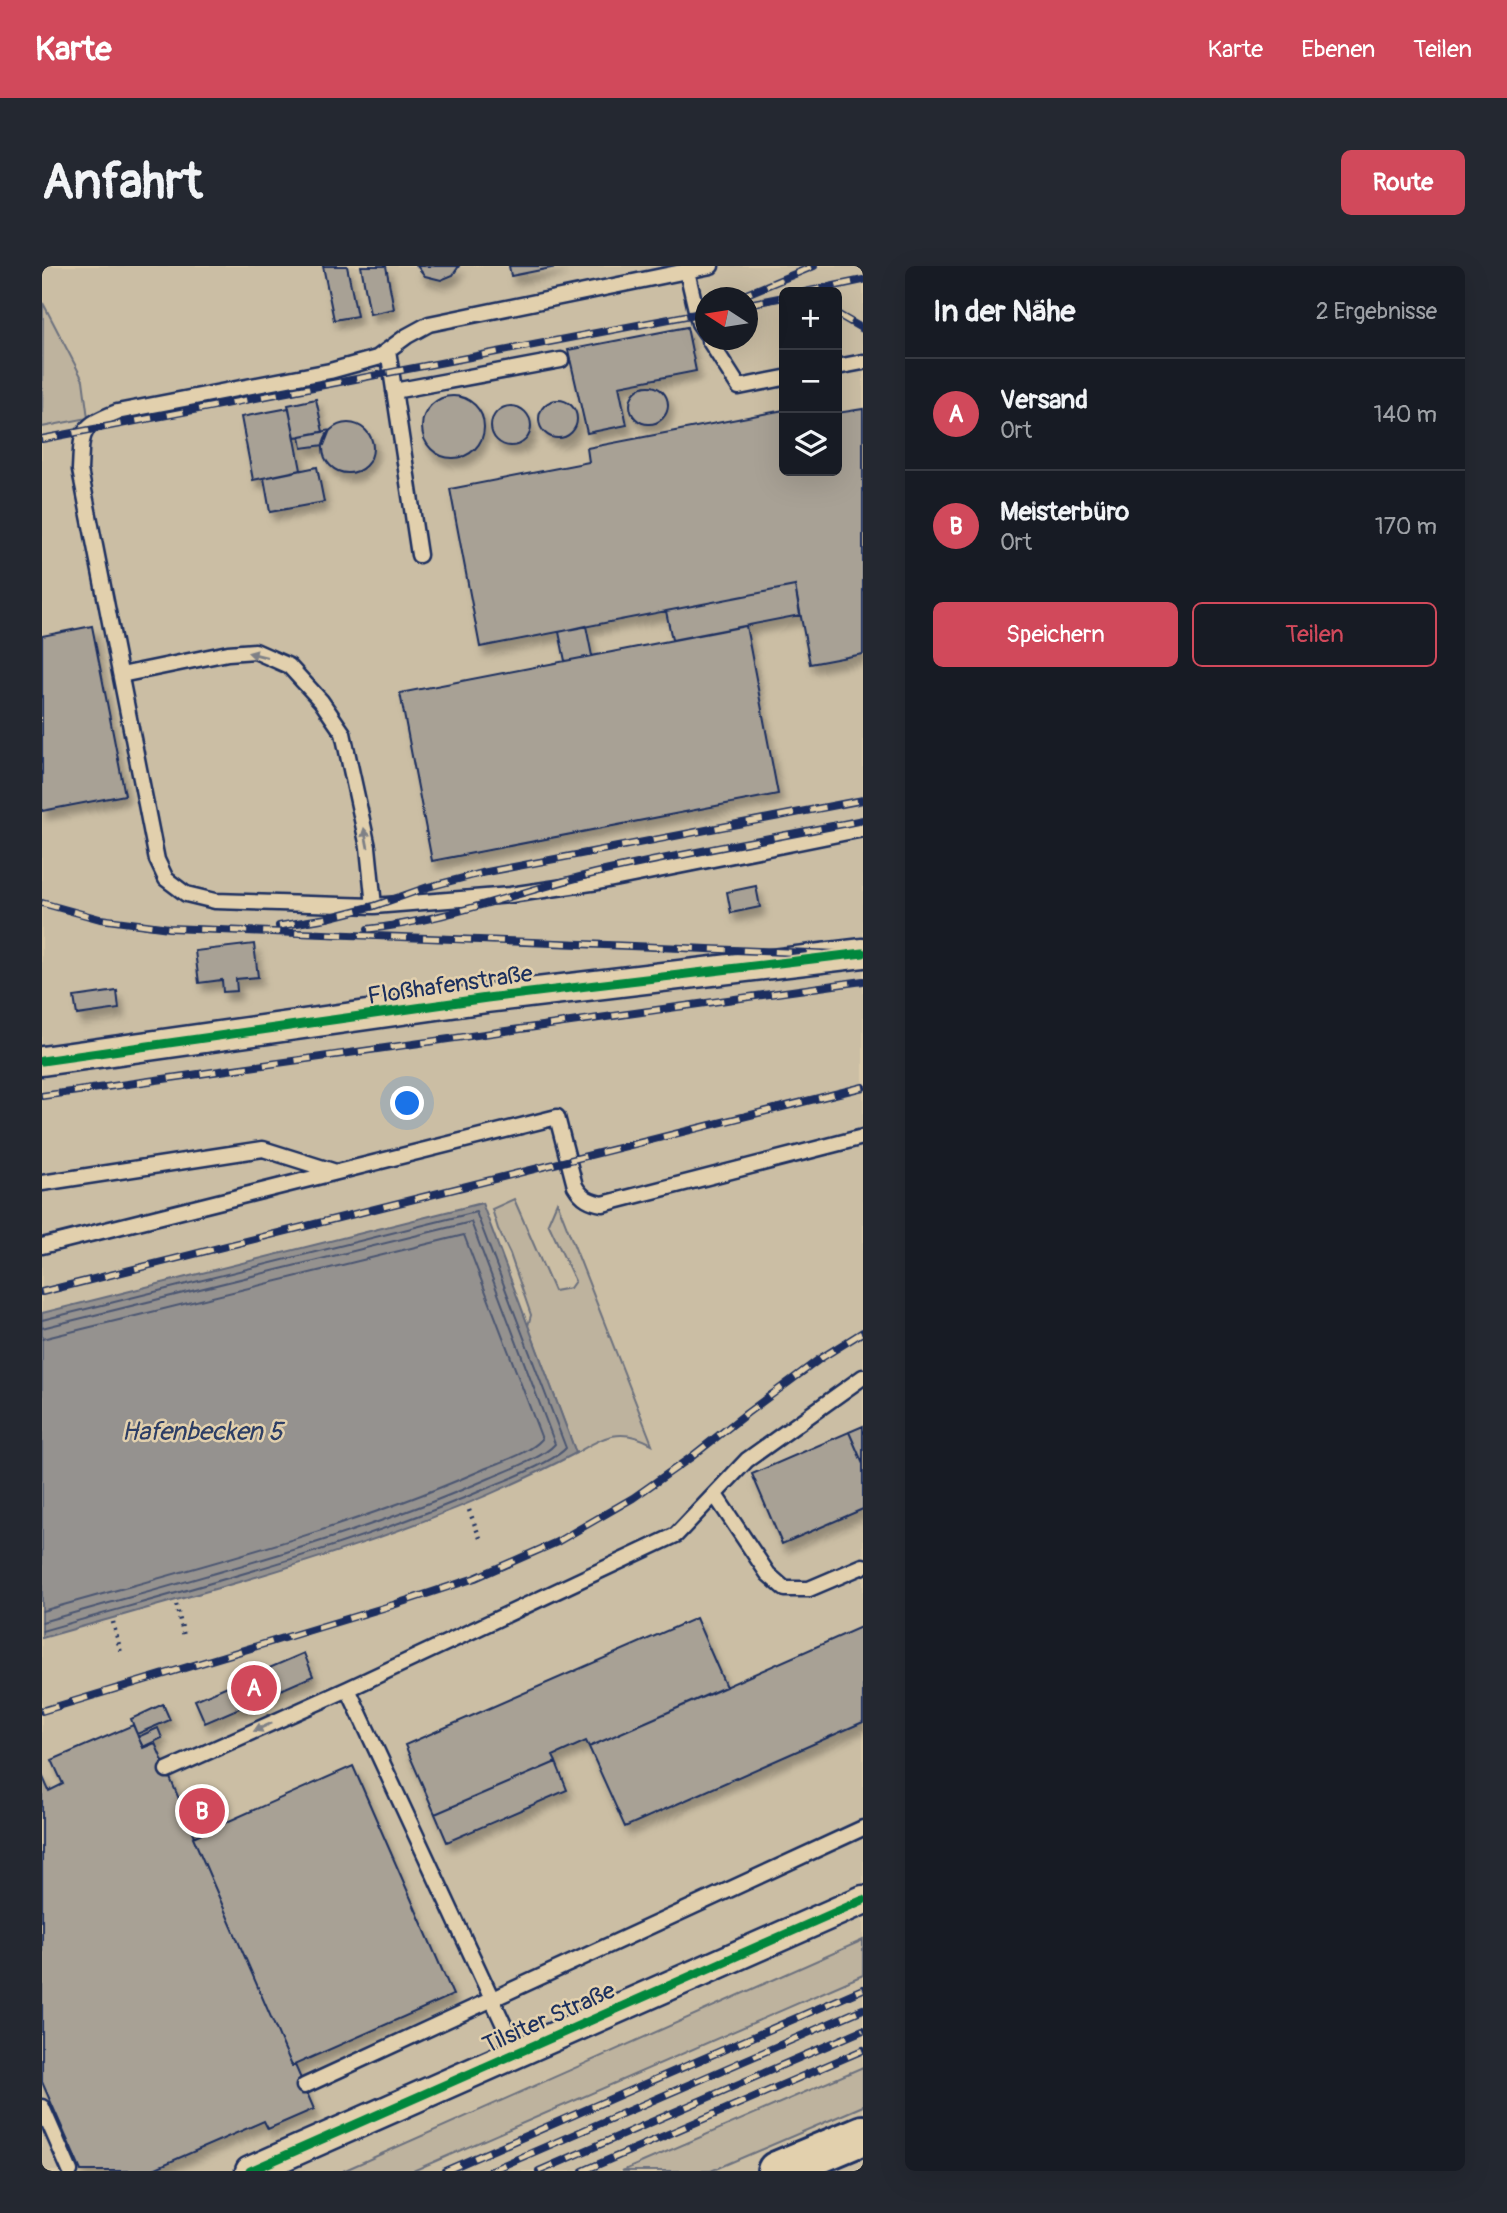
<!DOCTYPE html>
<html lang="de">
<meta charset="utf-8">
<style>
:root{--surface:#171b24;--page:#242831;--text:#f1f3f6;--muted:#9ea1a6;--line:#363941;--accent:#d1495b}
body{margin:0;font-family:Pangolin,sans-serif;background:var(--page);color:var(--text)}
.controls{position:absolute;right:21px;top:21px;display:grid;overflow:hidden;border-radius:10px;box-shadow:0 7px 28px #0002}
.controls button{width:63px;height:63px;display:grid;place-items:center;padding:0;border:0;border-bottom:2px solid var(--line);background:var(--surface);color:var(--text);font:35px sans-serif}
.compass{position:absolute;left:653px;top:21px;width:63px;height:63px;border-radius:50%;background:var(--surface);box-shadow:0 7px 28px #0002;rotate:282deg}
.you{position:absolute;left:366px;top:838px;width:24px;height:24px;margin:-18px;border:5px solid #fff;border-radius:50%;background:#1a73e8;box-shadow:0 0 0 10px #1a73e833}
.badge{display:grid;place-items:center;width:46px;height:46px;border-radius:50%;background:var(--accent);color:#fff;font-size:23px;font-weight:700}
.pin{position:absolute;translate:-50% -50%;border:4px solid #fff;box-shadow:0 2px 7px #0006}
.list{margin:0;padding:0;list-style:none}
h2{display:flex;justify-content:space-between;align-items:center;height:91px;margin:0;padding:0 28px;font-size:30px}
h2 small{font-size:23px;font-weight:400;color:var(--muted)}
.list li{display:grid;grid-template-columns:46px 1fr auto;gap:21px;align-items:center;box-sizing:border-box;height:112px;padding:0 28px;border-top:2px solid var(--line)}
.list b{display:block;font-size:26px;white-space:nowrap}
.list p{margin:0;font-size:23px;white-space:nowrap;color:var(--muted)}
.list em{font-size:23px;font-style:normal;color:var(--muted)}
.actions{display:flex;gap:14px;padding:21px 28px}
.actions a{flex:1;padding:16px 0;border:2px solid var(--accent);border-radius:10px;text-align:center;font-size:24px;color:var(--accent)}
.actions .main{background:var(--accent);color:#fff}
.icon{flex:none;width:38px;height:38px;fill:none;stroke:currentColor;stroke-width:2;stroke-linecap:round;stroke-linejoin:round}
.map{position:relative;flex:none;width:821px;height:1905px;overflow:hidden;border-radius:10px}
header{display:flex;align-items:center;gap:42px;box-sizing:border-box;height:98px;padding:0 35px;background:var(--accent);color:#fff}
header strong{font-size:33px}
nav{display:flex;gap:38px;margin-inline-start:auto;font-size:24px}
.intro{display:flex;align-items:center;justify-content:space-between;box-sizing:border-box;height:168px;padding:0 42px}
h1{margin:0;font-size:49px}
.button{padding:18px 32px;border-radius:10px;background:var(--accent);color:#fff;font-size:24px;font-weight:700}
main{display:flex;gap:42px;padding:0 42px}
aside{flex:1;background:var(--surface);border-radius:10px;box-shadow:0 7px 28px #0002}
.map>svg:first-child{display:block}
.built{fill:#cbbea4;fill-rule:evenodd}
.green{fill:#beb39e;stroke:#6c717e;stroke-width:2}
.water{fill:#95928f;stroke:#646a7b;stroke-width:2}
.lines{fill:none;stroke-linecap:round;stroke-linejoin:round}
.shore{stroke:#4c5772;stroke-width:2}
.building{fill:#a8a195;stroke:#1b2f5e;stroke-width:2;filter:url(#shadow)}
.service-casing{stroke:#1b2f5e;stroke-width:19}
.minor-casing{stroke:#1b2f5e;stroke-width:33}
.primary-casing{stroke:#1b2f5e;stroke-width:44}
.path{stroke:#1b2f5e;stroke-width:4.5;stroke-dasharray:2 5;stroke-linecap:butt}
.service{stroke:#e2d0ad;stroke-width:14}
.minor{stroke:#e2d0ad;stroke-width:28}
.primary{stroke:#e2d0ad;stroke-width:38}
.rail-casing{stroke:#1b2f5e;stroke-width:8}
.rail{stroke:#e2d0ad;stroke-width:5;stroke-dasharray:16;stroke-linecap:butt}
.cycleway-casing{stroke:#e2d0ad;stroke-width:13}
.cycleway{stroke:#00873e;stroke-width:9}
.oneway{fill:#7e8086}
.labels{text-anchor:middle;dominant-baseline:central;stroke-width:5;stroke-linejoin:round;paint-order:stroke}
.street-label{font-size:24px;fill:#1b2f5e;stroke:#e2d0ad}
.water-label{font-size:26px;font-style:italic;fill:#2d3e65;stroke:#e2d0ad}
</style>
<header>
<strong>Karte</strong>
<nav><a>Karte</a><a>Ebenen</a><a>Teilen</a></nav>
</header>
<div class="intro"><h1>Anfahrt</h1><a class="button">Route</a></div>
<main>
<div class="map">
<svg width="821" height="1905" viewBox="0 0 821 1905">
<defs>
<filter id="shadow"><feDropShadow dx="4.5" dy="8" stdDeviation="3.5" flood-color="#0004"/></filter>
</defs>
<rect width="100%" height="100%" fill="#dacaaa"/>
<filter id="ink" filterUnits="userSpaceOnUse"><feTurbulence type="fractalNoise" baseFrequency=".0143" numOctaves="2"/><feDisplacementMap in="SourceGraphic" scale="14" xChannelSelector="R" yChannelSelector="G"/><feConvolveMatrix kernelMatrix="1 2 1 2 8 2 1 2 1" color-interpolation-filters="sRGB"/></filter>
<g filter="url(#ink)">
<path class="built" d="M0 0H821V1905H0V1372L221 1309 534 1186 439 937 0 1047ZM742 26H795V205H742ZM664 32H706V74H664Z"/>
<path class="green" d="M1 37 41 114 46 152 0 161Z
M472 933 512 1025 528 1022 533 1015 506 957 515 936 610 1178C579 1161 563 1170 534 1187L486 1060 489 1049 468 988 456 963 450 943Z
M821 1674V1709L371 1905H301Z
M821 1801V1840L669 1905H580Z"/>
<path class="water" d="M440 937 534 1187C367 1275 181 1320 0 1372V1047Z"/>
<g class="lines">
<path class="shore" d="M0 1054 434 946 524 1182C513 1195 472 1211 455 1218 309 1282 153 1321 0 1365
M0 1062 429 956 513 1178C501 1192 466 1204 448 1212 304 1275 150 1313 0 1356
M0 1073 422 969 500 1173C487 1188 458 1196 440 1204 299 1266 147 1303 0 1345"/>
</g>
<path class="building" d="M281 0H305L315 50 292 54Z
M319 0H344L352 43 328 48Z
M375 0H417L411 9 399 14 383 10Z
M467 0H519L469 10Z
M645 61 654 105 577 120 585 159 545 167 526 84Z
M588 139a19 19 0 1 1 38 0a19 19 0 1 1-38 0Z
M380 161a31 31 0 1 1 62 0a31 31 0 1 1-62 0Z
M274 133 281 166 253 171 246 139Z
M497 153a19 19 0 1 1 38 0a19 19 0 1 1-38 0Z
M449 160a20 20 0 1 1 40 0a20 20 0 1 1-40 0Z
M247 142 259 204 211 214 199 151Z
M821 143V388L768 398 753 320 438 381 408 223 547 196 545 182 742 144V205H795V147Z
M281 182a25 25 0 1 1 50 0a25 25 0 1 1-50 0Z
M288 164 282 179 260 182 258 170Z
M275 201 282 236 228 246 222 212Z
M753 320 758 349 630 374 624 345Z
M50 360 83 529 0 545V370Z
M544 360 550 390 523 395 517 366Z
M704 360 736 528 390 595 358 427Z
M714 620 718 641 689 647 685 626Z
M212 678 216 711 194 713 195 725 181 726 180 714 157 717 153 685Z
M75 725 77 743 35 749 32 731Z
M821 1160V1198L807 1166Z
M807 1166 821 1198V1243L740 1278 710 1208Z
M654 1352 684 1421 547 1481 544 1475 511 1490 514 1496 393 1548 363 1479Z
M821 1360V1456L583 1561 547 1481Z
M262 1387 271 1410 163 1457 153 1434Z
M121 1438 128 1454 95 1468 89 1453Z
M91 1459 101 1482 113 1477 153 1570 151 1571 250 1800 253 1799 272 1843 226 1863 222 1855 107 1905H39L0 1816V1509L7 1525 21 1518 10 1494Z
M116 1462 120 1472 101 1481 96 1471Z
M514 1496 525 1524 405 1576 393 1548Z
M311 1500 411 1729 250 1800 151 1571Z
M165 1532 173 1550 155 1558 147 1540Z"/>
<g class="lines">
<defs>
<path id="service" d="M669 0 387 58 365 70 335 92 288 105 75 146C37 161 40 165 38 204L115 594 124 613 144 628 173 635 332 640 468 629 556 616 821 563
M645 5 657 57 664 67
M667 74 697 121 742 112
M346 84 377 289
M795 101 821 96
M352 125 519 94
M79 409 186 387 213 385 247 400 279 435 301 467 326 581 332 640
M0 917 221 883 294 906
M0 980 515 851 533 920C540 932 548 936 561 938L821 871
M673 1229 726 1308 743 1323H767L821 1300
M306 1423 475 1787
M125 1504 306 1423 634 1269 705 1194 821 1111
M262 1820 821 1562
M0 1841 28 1905"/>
<path id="minor" d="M0 795 445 732 821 687
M208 1905 821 1634"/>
<path id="primary" d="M735 1905 821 1869"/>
</defs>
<use href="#service" class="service-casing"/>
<use href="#minor" class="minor-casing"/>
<use href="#primary" class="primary-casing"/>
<path class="path" d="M427 1244 438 1272
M134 1339 142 1370
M71 1356 79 1387"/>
<use href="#service" class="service"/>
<use href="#minor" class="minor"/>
<use href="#primary" class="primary"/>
<defs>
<path id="rail" d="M763 26 821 14
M695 32 772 0
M706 38 742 31
M795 48 821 63
M0 173 664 46
M0 637 58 653 127 662 821 689
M237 660 285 652 332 640 386 621 440 607 821 534
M326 663C403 655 478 625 554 607 642 587 732 572 821 554
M0 830 821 715
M0 1026 821 821
M0 1445 351 1339 433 1312 515 1276 591 1232 648 1192 705 1147 779 1092 821 1066
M403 1905 821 1723
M448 1905 821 1743
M497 1905 821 1764
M541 1905 821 1784"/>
</defs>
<use href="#rail" class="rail-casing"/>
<use href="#rail" class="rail"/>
<defs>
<path id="cycleway" d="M0 795 445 732 821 687
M208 1905 821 1634"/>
</defs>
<use href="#cycleway" class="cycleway-casing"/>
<use href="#cycleway" class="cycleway"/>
</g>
<defs><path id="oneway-solid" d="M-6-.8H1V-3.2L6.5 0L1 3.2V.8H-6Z" transform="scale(1.75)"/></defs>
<g class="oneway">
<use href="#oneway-solid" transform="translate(216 389) rotate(-166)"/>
<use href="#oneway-solid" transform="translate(324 572) rotate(-101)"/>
<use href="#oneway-solid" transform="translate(221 1461) rotate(156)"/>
</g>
</g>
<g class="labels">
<g class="street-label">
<text transform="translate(408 719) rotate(-8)">Floßhafenstraße</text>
<text transform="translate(507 1752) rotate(-24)">Tilsiter Straße</text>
</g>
<g class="water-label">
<text x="160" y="1166">Hafenbecken 5</text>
</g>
</g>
</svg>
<div class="controls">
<button>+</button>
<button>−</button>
<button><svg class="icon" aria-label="layers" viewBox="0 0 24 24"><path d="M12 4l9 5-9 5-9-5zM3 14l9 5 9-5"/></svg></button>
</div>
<svg class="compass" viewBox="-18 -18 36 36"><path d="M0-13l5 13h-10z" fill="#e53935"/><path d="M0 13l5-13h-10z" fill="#9ea1a6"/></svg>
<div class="you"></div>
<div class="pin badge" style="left:212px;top:1422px">A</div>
<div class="pin badge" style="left:160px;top:1545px">B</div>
</div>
<aside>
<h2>In der Nähe<small>2 Ergebnisse</small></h2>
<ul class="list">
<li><span class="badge">A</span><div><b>Versand</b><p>Ort</p></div><em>140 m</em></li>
<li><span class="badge">B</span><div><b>Meisterbüro</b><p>Ort</p></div><em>170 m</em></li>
</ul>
<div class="actions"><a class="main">Speichern</a><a>Teilen</a></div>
</aside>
</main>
